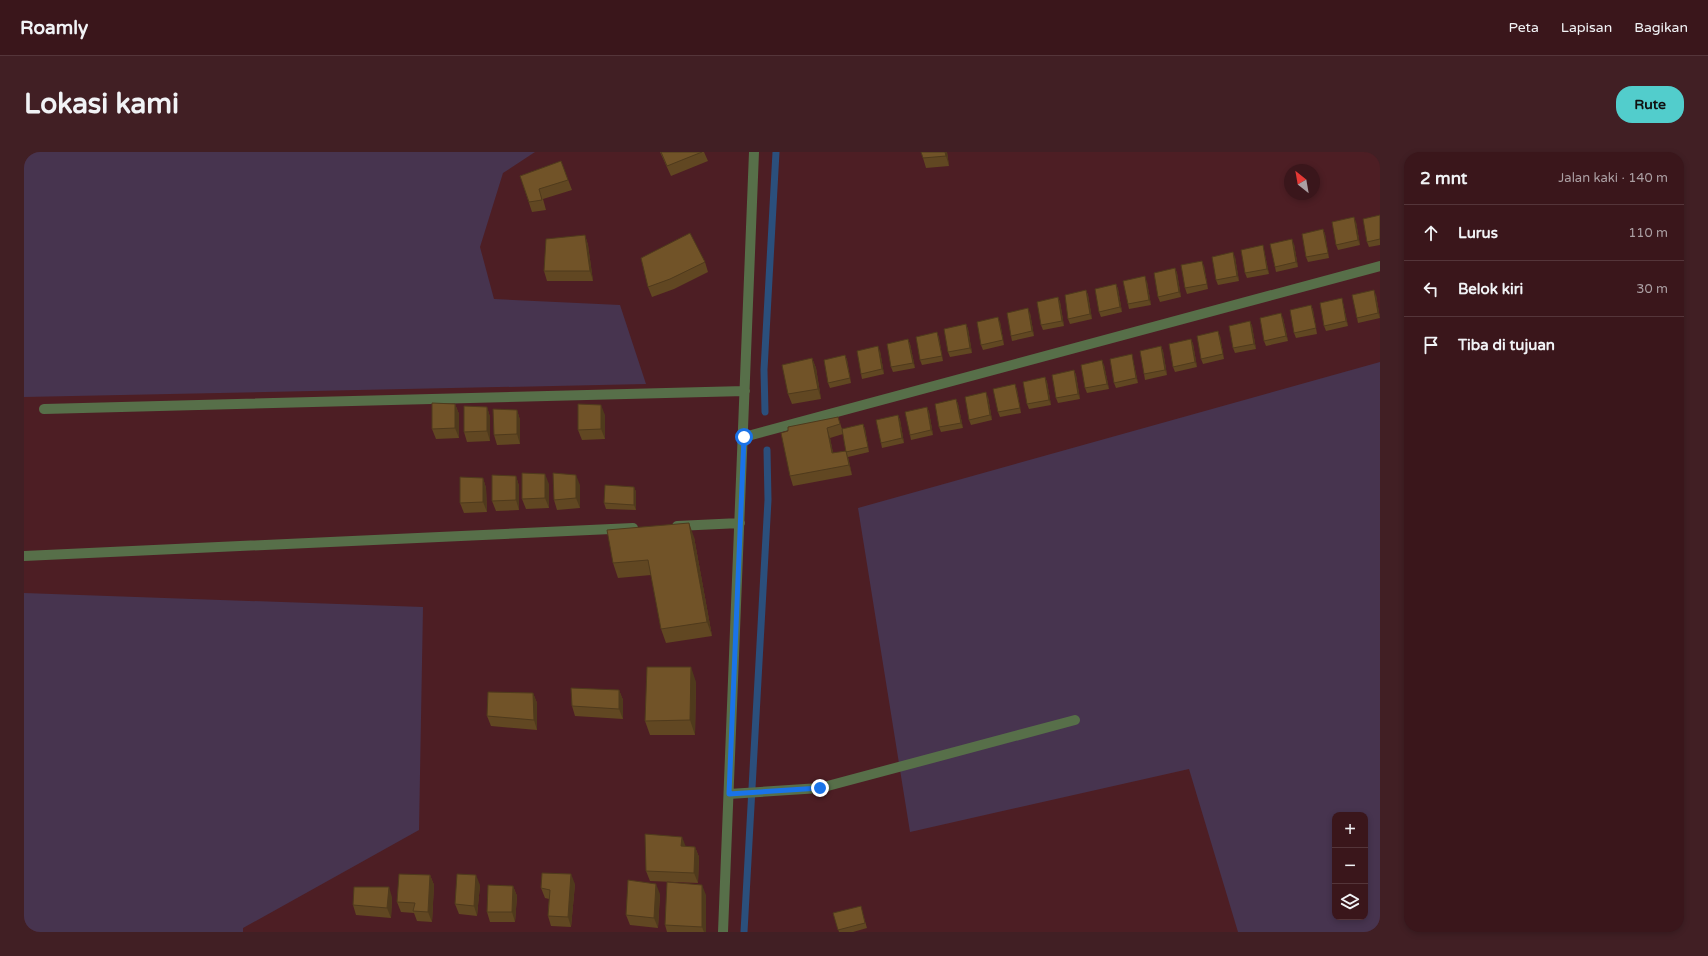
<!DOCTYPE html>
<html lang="id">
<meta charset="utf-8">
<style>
:root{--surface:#3a161b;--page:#411f24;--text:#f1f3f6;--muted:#ab9fa3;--line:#54353a;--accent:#52cdcc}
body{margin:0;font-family:"Varela Round",sans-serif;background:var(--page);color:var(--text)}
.controls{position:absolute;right:12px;bottom:12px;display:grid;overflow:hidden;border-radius:8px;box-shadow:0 2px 6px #0003}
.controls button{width:36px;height:36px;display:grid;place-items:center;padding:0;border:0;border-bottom:1px solid var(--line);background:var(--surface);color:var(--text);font:20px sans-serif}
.compass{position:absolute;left:1260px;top:12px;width:36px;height:36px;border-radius:50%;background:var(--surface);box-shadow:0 2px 6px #0003;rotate:329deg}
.stop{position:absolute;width:12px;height:12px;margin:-9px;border:3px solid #1a73e8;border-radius:50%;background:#fff}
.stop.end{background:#1a73e8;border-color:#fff;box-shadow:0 1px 4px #0008}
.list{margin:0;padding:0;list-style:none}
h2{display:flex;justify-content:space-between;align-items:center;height:52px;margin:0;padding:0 16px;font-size:17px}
h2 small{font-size:13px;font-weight:400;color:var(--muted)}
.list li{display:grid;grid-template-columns:26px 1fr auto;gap:12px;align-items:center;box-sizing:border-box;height:56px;padding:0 16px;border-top:1px solid var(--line)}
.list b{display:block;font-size:15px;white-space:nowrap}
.list em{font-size:13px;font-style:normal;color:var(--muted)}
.icon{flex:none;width:22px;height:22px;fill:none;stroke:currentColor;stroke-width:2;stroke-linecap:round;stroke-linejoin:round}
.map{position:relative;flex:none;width:1356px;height:780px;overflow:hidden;border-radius:16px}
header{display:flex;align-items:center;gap:24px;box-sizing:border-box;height:56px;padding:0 20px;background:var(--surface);border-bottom:1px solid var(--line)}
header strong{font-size:19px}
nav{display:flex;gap:22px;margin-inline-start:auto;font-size:14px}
.intro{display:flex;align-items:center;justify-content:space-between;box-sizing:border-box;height:96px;padding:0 24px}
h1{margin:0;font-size:28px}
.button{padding:10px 18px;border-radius:16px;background:var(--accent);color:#111;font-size:14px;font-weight:700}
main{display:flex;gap:24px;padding:0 24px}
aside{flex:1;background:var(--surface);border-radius:16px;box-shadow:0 2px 6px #0003}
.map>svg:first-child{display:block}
.green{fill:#47344f;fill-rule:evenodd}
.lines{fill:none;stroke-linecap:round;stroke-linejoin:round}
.stream{stroke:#2b4f7c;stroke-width:7}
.minor{stroke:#576f49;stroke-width:10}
.wall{fill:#614722;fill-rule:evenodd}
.shaded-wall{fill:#4f3a1c}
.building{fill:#715328;stroke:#4f3a1c}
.route{stroke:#1a73e8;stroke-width:5}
</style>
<header>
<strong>Roamly</strong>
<nav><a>Peta</a><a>Lapisan</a><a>Bagikan</a></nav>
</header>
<div class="intro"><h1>Lokasi kami</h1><a class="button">Rute</a></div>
<main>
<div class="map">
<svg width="1356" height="780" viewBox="0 0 1356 780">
<rect width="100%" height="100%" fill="#4d1e24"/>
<path class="green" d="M0 0H511L479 21 456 95 470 147 596 153 622 232 0 245Z
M1356 210V780H1214L1165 617 886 680 834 356ZM1311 663H1341V765H1311Z
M0 441 399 455 395 678 219 776V780H0Z"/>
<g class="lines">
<path class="stream" d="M741 260 740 218 752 0
M720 780 744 348 743 298"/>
<path class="minor" d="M20 257 721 239
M720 285 1356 114
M653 374 716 371
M0 404 609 376
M705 642 796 636 1051 568
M699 780 730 0"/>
</g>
<path class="wall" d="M636 0H680L684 9 647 24Z
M923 0 925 14 902 16 899 6Z
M537 9 548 38 519 47 522 58 508 60 496 24Z
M1356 63V93L1345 95 1343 90Z
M1332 70 1336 93 1314 98 1312 93Z
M1299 77 1301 82 1305 106 1284 110 1282 105Z
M561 83 564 93 569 129H523L520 119Z
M1270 92 1274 115 1252 120 1251 115Z
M1240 98 1245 122 1223 126 1221 121Z
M1211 105 1215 129 1194 133 1192 128Z
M681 110 684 120 650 137 628 145 624 135Z
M1180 114 1184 137 1163 142 1161 136Z
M1151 116 1153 121 1157 145 1136 150 1134 145Z
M1123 130 1127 153 1105 157 1104 152Z
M1092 132 1094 137 1098 160 1077 165 1075 160Z
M1062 138 1064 143 1068 167 1046 172 1044 167Z
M1352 143 1356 166 1334 171 1333 166Z
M1034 145 1036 150 1040 174 1019 178 1017 173Z
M1319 151 1324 174 1302 179 1300 174Z
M1287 153 1289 158 1293 182 1272 186 1270 181Z
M1006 161 1010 184 988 189 987 184Z
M1259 166 1264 189 1242 194 1240 189Z
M1226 169 1228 174 1232 197 1211 201 1209 196Z
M976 170 980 193 959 198 957 193Z
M942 172 944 177 948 201 926 205 924 200Z
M913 180 915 186 919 209 898 213 896 208Z
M1196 184 1200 207 1179 212 1177 207Z
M884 187 886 192 891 216 869 220 867 215Z
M1167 187 1169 192 1173 215 1151 220 1149 215Z
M1137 194 1139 199 1143 223 1121 228 1120 222Z
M856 199 860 222 838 227 837 222Z
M821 203 823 208 827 231 806 236 804 231Z
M788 206 792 216 797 247 768 252 764 242Z
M1109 208 1114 231 1092 236 1090 231Z
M1080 213 1085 237 1063 241 1061 236Z
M1050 218 1052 223 1056 247 1034 251 1032 246Z
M1021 225 1023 230 1027 253 1005 257 1003 252Z
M991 232 993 238 997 261 976 265 974 260Z
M964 245 968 268 947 273 945 268Z
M932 247 934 252 939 276 917 280 915 275Z
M431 252 435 262V286L412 287 408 277Z
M463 255 466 265V289L443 290 440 280Z
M903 255 905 260 909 283 887 288 886 283Z
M493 258 496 268V292L473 293 470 283Z
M581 263V287L558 288 554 278Z
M874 263 876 268 880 291 858 296 857 291Z
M814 265 818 277 839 272 841 277 845 300 824 305 828 323 769 334 766 324 764 279ZM819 282 822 299 809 301 806 286Z
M492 324 495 334V358L472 359 468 349Z
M459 326 462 336 463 360 440 361 436 351Z
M525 332V356L502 357 498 347Z
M556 333V356L533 358 530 348Z
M610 335 612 340V358L582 357 580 351Z
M670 385 688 484 642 491 637 477 627 423 594 426 589 411Z
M672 530 671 583H626L621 569Z
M595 538 599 548V567L551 564 548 554Z
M509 541 513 551V578L467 574 463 564Z
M662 694 671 695 675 705 674 731 626 729 622 719Z
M406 723 410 733 408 770 393 769 390 761 377 760 373 750Z
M551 732 547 775 527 774 524 764 525 747 521 746 517 736Z
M456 733 453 764 435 762 431 752Z
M489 734 493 744 491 770H466L463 760Z
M636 742 634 776 606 773 602 763Z
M682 743V780H643L641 773Z
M368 745 367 766 332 763 329 753Z
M838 759 843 776 829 780H815L809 761Z"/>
<path class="shaded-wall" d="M921 0H923L925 14 922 4Z
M1330 65 1332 70 1336 93 1334 88Z
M1299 77 1301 82 1305 106 1304 101Z
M561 83 564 93 569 129 566 119Z
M1268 87 1270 92 1274 115 1272 110Z
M1239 93 1240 98 1245 122 1243 117Z
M1209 100 1211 105 1215 129 1213 124Z
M1178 109 1180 114 1184 137 1183 132Z
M1151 116 1153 121 1157 145 1155 140Z
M1121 124 1123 130 1127 153 1125 148Z
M1092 132 1094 137 1098 160 1096 155Z
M1062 138 1064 143 1068 167 1066 162Z
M1350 138 1352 143 1356 166 1354 161Z
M1034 145 1036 150 1040 174 1038 169Z
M1318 146 1319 151 1324 174 1322 169Z
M1287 153 1289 158 1293 182 1292 176Z
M1004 156 1006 161 1010 184 1008 179Z
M1257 161 1259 166 1264 189 1262 184Z
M974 165 976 170 980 193 979 188Z
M1226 169 1228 174 1232 197 1230 192Z
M942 172 944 177 948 201 946 196Z
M1194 179 1196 184 1200 207 1199 202Z
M913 180 915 186 919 209 918 204Z
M884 187 886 192 891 216 889 211Z
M1167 187 1169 192 1173 215 1171 210Z
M854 194 856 199 860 222 858 217Z
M1137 194 1139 199 1143 223 1141 218Z
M1108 202 1109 208 1114 231 1112 226Z
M821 203 823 208 827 231 826 226Z
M788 206 792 216 797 247 794 237Z
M1078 208 1080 213 1085 237 1083 232Z
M1050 218 1052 223 1056 247 1054 242Z
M1021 225 1023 230 1027 253 1025 248Z
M991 232 993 238 997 261 996 256Z
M962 240 964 245 968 268 966 263Z
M932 247 934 252 939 276 937 271Z
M431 252 435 262V286L431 276Z
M577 253 581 263V287L577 277Z
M463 255 466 265V289L463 279Z
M903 255 905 260 909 283 907 278Z
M493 258 496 268V292L493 282Z
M874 263 876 268 880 291 878 286Z
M839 272 841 277 845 300 844 295Z
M803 276 806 286 811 311 808 301Z
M822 299 825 309 828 323 825 313Z
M521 322 525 332V356L521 346Z
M552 323 556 333V356L552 346Z
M492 324 495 334V358L492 348Z
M459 326 462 336 463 360 459 350Z
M610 335 612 340V358L610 353Z
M665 371 670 385 688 484 683 470Z
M667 515 672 530 671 583 666 568Z
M595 538 599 548V567L595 557Z
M509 541 513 551V578L510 568Z
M658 685 662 695 657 694Z
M671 695 675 705 674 731 670 721Z
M547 722 551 732 547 775 544 765Z
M406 723 410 733 408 770 404 760Z
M452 723 456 733 453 764 450 754Z
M632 732 636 742 634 776 630 766Z
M678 733 682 743V780H680L678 775Z
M489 734 493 744 491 770 488 760Z
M365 735 368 745 367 766 363 756Z"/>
<path class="building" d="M637 0H678L643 14Z
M897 0H921L922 4 899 6Z
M537 9 544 28 515 37 518 48 505 50 496 24Z
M1356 63V87L1343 90 1339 67Z
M1330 65 1334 88 1312 93 1308 70Z
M1299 77 1304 101 1282 105 1278 82Z
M666 81 681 110 646 127 624 135 617 106Z
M561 83 566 119H520L522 87Z
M1268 87 1272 110 1251 115 1246 92Z
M1239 93 1243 117 1221 121 1217 98Z
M1209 100 1213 124 1192 128 1188 105Z
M1178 109 1183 132 1161 136 1157 113Z
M1151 116 1155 140 1134 145 1130 121Z
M1121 124 1125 148 1104 152 1099 129Z
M1092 132 1096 155 1075 160 1071 137Z
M1062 138 1066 162 1044 167 1041 143Z
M1350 138 1354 161 1333 166 1328 143Z
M1034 145 1038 169 1017 173 1013 150Z
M1318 146 1322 169 1300 174 1296 151Z
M1287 153 1292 176 1270 181 1266 158Z
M1004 156 1008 179 987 184 983 161Z
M1257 161 1262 184 1240 189 1236 166Z
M974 165 979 188 957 193 953 170Z
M1226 169 1230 192 1209 196 1205 174Z
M942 172 946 196 924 200 920 177Z
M1194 179 1199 202 1177 207 1173 184Z
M913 180 918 204 896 208 892 185Z
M884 187 889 211 867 215 863 192Z
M1167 187 1171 210 1149 215 1145 192Z
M854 194 858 217 837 222 833 199Z
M1137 194 1141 218 1120 222 1116 199Z
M1108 202 1112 226 1090 231 1086 207Z
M821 203 826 226 804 231 800 208Z
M788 206 794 237 764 242 758 213Z
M1078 208 1083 232 1061 236 1057 213Z
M1050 218 1054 242 1032 246 1028 223Z
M1021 225 1025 248 1003 252 999 230Z
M991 232 996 256 974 260 969 237Z
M962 240 966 263 945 268 941 245Z
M932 247 937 271 915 275 911 252Z
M408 251 431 252V276L408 277Z
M554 252 577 253V277L554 278Z
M440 254 463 255V279L440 280Z
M903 255 907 278 886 283 881 260Z
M469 257 493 258V282L470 283Z
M874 263 878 286 857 291 852 268Z
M814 265 816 272 803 276 808 301 822 299 825 313 766 324 757 281 764 279V275Z
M839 272 844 295 822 300 818 277Z
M498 321 521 322V346L498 347Z
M529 321 552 323V346L530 348Z
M468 323 492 324V348L468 349Z
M436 325 459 326V350L436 351Z
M581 333 610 335V353L580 351Z
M665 371 683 470 637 477 624 408 589 411 583 378Z
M623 515H667L666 568 621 569Z
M547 536 595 538V557L548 554Z
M464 540 509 541 510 568 463 564Z
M621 682 658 685 657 694 671 695 670 721 622 719Z
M518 721 547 722 544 765 524 764 526 738 517 736Z
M375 722 406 723 404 760 389 759 391 751 373 750Z
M433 722 452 723 450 754 431 752Z
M604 728 632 732 630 766 602 763Z
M643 730 678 733V775L641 773Z
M464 733 489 734 488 760H463Z
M330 735H365L363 756 329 753Z
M837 754 841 771 814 778 809 761Z"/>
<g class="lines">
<path class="route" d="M720 285 705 642 796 636"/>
</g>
</svg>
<div class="controls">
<button>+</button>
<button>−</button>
<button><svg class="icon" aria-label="layers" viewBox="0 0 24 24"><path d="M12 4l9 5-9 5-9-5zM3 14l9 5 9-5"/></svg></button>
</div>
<svg class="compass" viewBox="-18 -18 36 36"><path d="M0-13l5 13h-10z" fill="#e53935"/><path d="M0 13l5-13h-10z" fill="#ab9fa3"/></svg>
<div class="stop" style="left:720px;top:285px"></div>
<div class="stop end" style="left:796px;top:636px"></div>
</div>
<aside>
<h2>2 mnt<small>Jalan kaki · 140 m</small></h2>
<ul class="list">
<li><svg class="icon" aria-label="ahead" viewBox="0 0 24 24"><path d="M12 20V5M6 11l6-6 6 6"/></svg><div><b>Lurus</b></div><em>110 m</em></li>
<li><svg class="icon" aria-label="left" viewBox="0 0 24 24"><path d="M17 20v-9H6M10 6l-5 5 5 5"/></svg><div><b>Belok kiri</b></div><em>30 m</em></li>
<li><svg class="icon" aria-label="arrive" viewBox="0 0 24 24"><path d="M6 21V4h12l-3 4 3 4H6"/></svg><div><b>Tiba di tujuan</b></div></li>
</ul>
</aside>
</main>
